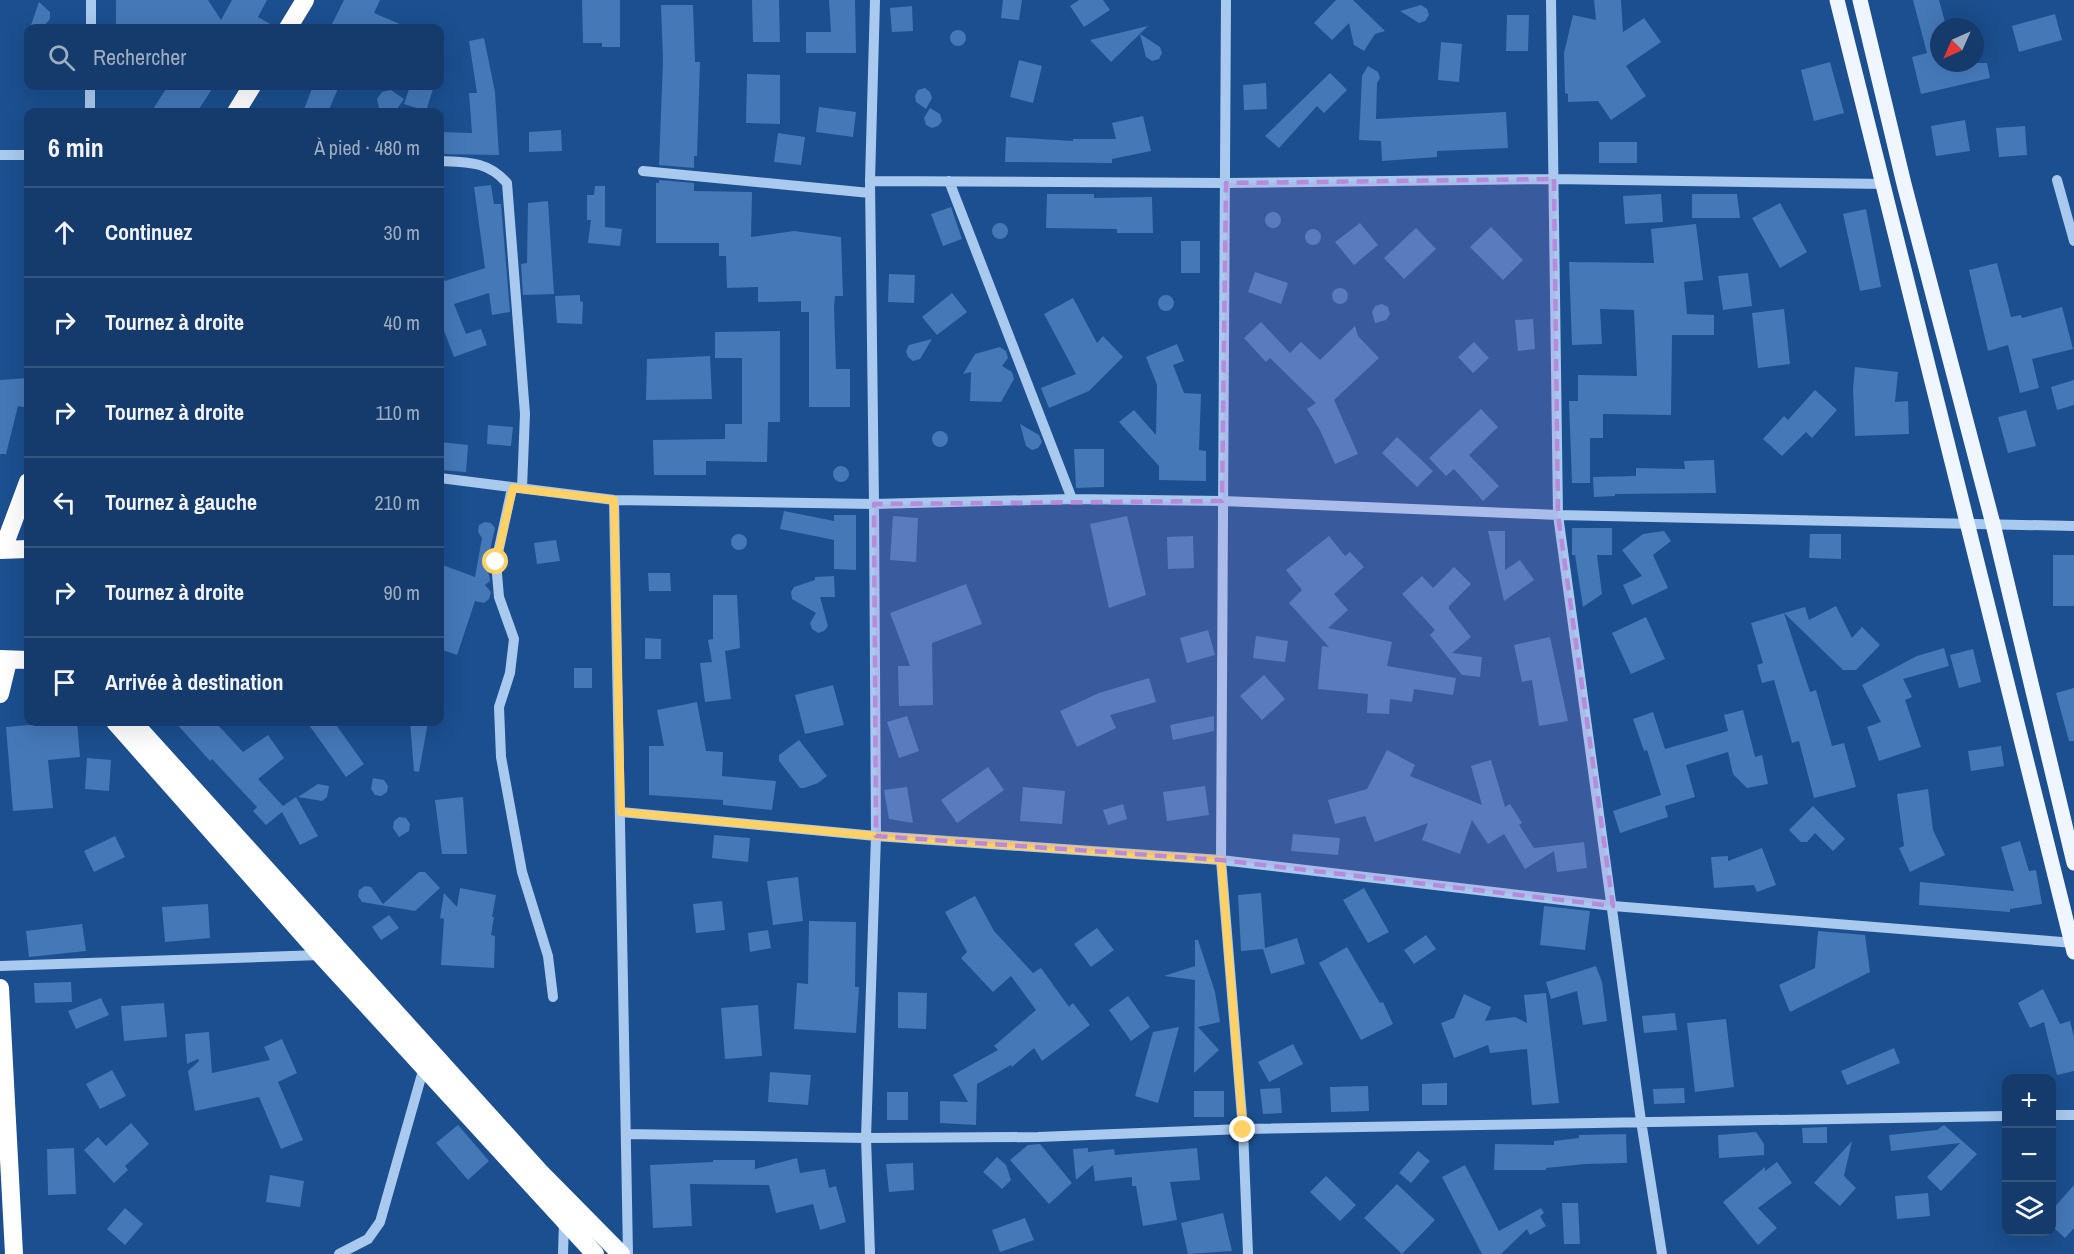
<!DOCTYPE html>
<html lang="fr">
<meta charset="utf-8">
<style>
:root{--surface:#143b6b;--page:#1d4271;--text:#f1f3f6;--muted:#9dadc1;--line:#33557e}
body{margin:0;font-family:"Archivo Narrow",sans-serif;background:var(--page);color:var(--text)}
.controls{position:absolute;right:18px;bottom:18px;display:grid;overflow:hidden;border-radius:12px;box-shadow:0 6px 24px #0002}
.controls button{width:54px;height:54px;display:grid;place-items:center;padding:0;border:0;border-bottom:2px solid var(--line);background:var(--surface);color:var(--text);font:30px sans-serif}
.compass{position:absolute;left:1930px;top:18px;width:54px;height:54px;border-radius:50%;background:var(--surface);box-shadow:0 6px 24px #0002;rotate:225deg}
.stop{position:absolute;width:18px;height:18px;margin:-14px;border:4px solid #ffd166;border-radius:50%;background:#fff}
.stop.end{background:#ffd166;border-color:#fff;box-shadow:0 2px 6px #0008}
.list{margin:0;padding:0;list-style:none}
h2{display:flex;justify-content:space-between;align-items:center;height:78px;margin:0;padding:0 24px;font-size:26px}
h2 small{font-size:20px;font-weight:400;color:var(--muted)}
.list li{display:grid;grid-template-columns:39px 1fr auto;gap:18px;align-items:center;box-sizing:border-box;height:90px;padding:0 24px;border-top:2px solid var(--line)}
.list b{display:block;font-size:22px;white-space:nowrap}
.list em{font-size:20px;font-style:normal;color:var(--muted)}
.icon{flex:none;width:33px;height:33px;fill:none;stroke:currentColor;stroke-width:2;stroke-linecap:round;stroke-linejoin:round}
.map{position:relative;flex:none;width:2074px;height:1254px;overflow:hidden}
.search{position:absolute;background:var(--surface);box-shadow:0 6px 24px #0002;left:24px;top:24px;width:420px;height:66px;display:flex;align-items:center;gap:15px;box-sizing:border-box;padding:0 21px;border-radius:12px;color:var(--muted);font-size:22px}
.panel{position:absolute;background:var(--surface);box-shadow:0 6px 24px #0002;left:24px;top:108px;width:420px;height:618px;border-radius:12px}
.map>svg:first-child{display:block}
.building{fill:#4478b7}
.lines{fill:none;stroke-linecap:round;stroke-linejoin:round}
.minor{stroke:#a9c9ee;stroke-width:10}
.major{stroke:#f0f6ff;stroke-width:15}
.highway{stroke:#fff;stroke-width:18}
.route{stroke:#ffd166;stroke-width:8}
.marked{fill:#b68bdc;fill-opacity:0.2;stroke:#b68bdc;stroke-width:4.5;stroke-dasharray:12 8;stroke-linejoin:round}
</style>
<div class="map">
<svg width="2074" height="1254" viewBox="0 0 2074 1254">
<rect width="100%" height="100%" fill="#1b4f8f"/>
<path class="building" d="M116 0H208L221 20 232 0H267L258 17 277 28H116Z
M344 0H380L374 13 409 28H330Z
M582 0H620V47H602V43H583Z
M752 0H779L780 42H753Z
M829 0H855L856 53H806V32H831Z
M1003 0H1022L1019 20 1001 18Z
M1079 0H1103L1110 10 1084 27 1070 6Z
M1336 0H1353L1385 31 1375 34 1364 51 1354 45 1349 23 1332 40 1314 23Z
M1594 0H1621L1623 32 1644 18 1661 42 1626 66 1646 96 1611 120 1598 101 1568 102V94L1565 93 1564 53 1573 15 1596 20Z
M1913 0H1939L1946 26 1939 27V63H1987L1990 78 1921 94 1912 57 1927 53Z
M39 2 50 12V19L42 28H30Z
M661 5H693L695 62H700L697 156H694V168L659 165 663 61Z
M1421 5 1427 9 1429 15 1425 21 1419 23 1400 11Z
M912 6 913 31 892 32 890 8Z
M2055 14 2062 40 2019 52 2012 26Z
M1507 15H1529L1528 51H1506Z
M1148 26 1111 62 1090 40Z
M950 38a8 8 0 1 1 16 0a8 8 0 1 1-16 0Z
M1140 34 1160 47 1162 53 1159 59 1152 61 1146 57Z
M484 38 495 92 499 155 440 154V132L472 133 469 93H477L469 41Z
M1441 42 1462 44 1459 82 1438 80Z
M1019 60 1042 66 1033 103 1010 97Z
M1830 62 1844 113 1814 121 1801 70Z
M1368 66 1378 72 1380 78 1377 83 1376 119 1506 112 1508 148 1437 151V157L1382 161 1381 141 1359 140 1362 76Z
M1330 73 1347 90 1324 113 1317 106 1279 148 1265 136Z
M747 74 780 75V124L746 123Z
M1266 83 1267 109 1244 110 1243 85Z
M168 86H214L197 112H151Z
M313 86H339L328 112H303Z
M410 86H434L426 111 404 104Z
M925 88 930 92 932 98 926 109 916 102 915 96 918 90Z
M391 90 404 99 395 112H385L379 108 377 99 382 92Z
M819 107 856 112 853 137 816 132Z
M930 108 940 114 942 121 938 126 932 128 926 125 924 118Z
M1143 116 1151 151 1112 159V163L1005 162 1006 137 1073 141V139H1116L1112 123Z
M1965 120 1970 151 1936 156 1931 126Z
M2025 126 2027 155 1999 157 1996 128Z
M561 130 562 151 529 152V132Z
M778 133 805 137 801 165 774 162Z
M1599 142H1637V163H1599Z
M659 180 694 183V191L752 192 751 237 794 231 841 237 843 296H835L834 308 836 369H850V407H809V312H801V301L758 302V287L727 288 726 256H719V243H656V183H659Z
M491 185 494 204H501L510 312 492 315 489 293 454 304 466 334 481 329 487 345 454 357 440 320V270L445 281 485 268 474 187Z
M595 186H605V227L622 229 620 246 588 243 591 220H587V195H594Z
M1047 194H1094V198L1152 197 1153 233H1117V229L1046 228Z
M1661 194 1663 222 1625 224 1623 196Z
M1692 194H1737L1740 218H1692Z
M548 201 554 294 523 295 521 264 527 263 528 203Z
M1780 203 1807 252 1780 268 1752 218Z
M951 207 962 239 943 246 931 214Z
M1866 209 1881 287 1860 291 1843 214Z
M1265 220a8 8 0 1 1 16 0a8 8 0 1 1-16 0Z
M992 231a8 8 0 1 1 16 0a8 8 0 1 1-16 0Z
M1360 223 1378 245 1354 265 1335 242Z
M1696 224 1703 280 1684 282 1687 314 1714 315V335H1672L1671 415 1603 414V438H1590V483H1572L1569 401H1578V375L1637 376 1634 310 1600 309 1602 344 1572 345 1569 262 1654 263 1651 229Z
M1491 227 1523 260 1503 280 1470 247Z
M1416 228 1436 249 1404 279 1384 258Z
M1305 237a8 8 0 1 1 16 0a8 8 0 1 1-16 0Z
M1181 241H1200V273H1181Z
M1997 263 2011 317 2021 315 2022 318 2062 307 2073 349 2032 359 2039 388 2020 393 2008 345 1988 351 1969 270Z
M1255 272 1288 283 1281 304 1248 292Z
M1748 273 1752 306 1723 310 1718 276Z
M889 274 915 275 914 303 888 302Z
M1332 296a8 8 0 1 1 16 0a8 8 0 1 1-16 0Z
M952 293 967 312 937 335 922 317Z
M1158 303a8 8 0 1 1 16 0a8 8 0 1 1-16 0Z
M580 295V301L583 302 582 324 557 323 555 296Z
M1073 298 1097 343 1103 336 1123 357 1089 391 1049 408 1041 388 1076 374 1044 314Z
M1382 304 1388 307 1390 314 1386 320 1375 323 1372 312 1375 306Z
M1784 309 1790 364 1758 368 1752 313Z
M1533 319 1535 349 1518 351 1515 320Z
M1261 322 1290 353 1301 342 1320 360 1355 326 1358 336 1379 358 1334 400 1358 454 1335 464 1320 430 1307 409 1316 403 1270 358 1266 362 1244 338Z
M780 331V422H768L767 462 706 461V475H654L653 440 725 439V424H742V358H715V332Z
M932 339 920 359 913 361 908 357 906 351 909 345Z
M1474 342 1489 358 1473 373 1458 357Z
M1177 344 1184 361 1173 365 1184 393 1201 394 1199 450 1206 451V481L1159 480V466L1119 422 1134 410 1156 435 1157 385 1146 357Z
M1000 347 1006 351 1008 358 1002 366 1012 372 1014 379 1001 402 970 401 971 372 963 374 975 354Z
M710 356 712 399 646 400 647 359Z
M1855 367 1898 372 1895 402 1908 401 1909 434 1855 436 1853 389Z
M28 378V408L18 406 6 454H0V380Z
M2074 380V405L2057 410 2051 387Z
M1815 390 1837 410 1812 438 1806 432 1782 456 1763 439 1784 416 1788 420Z
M1481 409 1498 427 1469 455 1499 486 1483 501 1454 469 1446 476 1429 458Z
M2026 410 2036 446 2008 453 1998 417Z
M1020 424 1039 435 1042 442 1038 448 1032 450 1026 446Z
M488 425 513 427 511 446 487 444Z
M932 439a8 8 0 1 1 16 0a8 8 0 1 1-16 0Z
M1397 437 1433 471 1417 487 1382 453Z
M440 442 468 445 466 472 440 470Z
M1074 449H1104V487L1076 488Z
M1714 460 1716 493 1615 494V496L1594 497 1593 477 1636 476V468L1685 469 1684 461Z
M833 474a8 8 0 1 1 16 0a8 8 0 1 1-16 0Z
M784 511 834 521V515H856V570L834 569V540L780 529Z
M893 516 918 518 916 562 890 560Z
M1127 516 1146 595 1109 608 1090 524Z
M485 522 491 523 495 528 487 563 490 581 485 585 491 592 489 599 484 603 475 601 457 655 440 649V564L475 577 482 538 478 532 479 525Z
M1572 528H1612V555H1597L1602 594 1583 607 1575 555H1572Z
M1488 531H1505V570L1520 560 1534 580 1504 601Z
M1664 531 1671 541 1653 555 1668 588 1632 605 1623 585 1642 576 1622 550 1643 534Z
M731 542a8 8 0 1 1 16 0a8 8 0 1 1-16 0Z
M1810 534H1841V559L1809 558Z
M1193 536 1194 568 1168 569 1167 537Z
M1329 536 1345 556 1350 552 1364 567 1334 594 1348 610 1328 628 1392 642 1387 666 1456 678 1453 695 1414 689 1412 702 1390 699 1389 714 1367 713 1368 694 1318 689 1322 646 1329 647 1289 603 1302 590 1286 570Z
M556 540 560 561 537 564 534 543Z
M2053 555H2074V606H2053Z
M1454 567 1471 584 1449 606V609L1471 637 1452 653 1482 657 1480 677 1462 675 1430 635 1435 630 1402 594 1422 576 1433 588Z
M648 573H670L671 591H649Z
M834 576 835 597H820L828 626 824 631 818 633 812 629 810 623 816 613 792 599 791 592 794 587 815 580V577Z
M966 584 982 624 932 643 933 705 899 706 898 666H910L890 613Z
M713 595H737L740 648 725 651 731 699 705 702 700 663 712 662 708 640 713 639Z
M1836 606 1852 638 1862 627 1880 645 1856 670H1843L1784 613 1805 607 1809 620Z
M1784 613 1810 692 1816 690 1832 746 1844 743 1856 787 1814 798 1799 741 1792 743 1774 680 1762 683 1757 665 1763 663 1751 623Z
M1646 617 1665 659 1631 674 1612 633Z
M1208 630 1215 655 1187 663 1180 638Z
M1256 636 1288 641 1285 662 1253 658Z
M1550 637 1568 721 1539 726 1532 680 1522 682 1514 645Z
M645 638 661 639V659H645Z
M1944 648 1949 666 1903 679 1912 697 1905 700 1921 747 1879 761 1867 727 1881 722 1862 685 1917 656Z
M1973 649 1981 682 1959 688 1950 655Z
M574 668H592V688H574Z
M1264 675 1285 699 1262 720 1240 696Z
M1149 678 1156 702 1110 715 1116 728 1077 747 1060 711 1099 693Z
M833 685 844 725 805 734 795 695Z
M2074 688V741H2069L2056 693Z
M697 702 706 751 723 752 722 776 776 781 772 810 723 805V800L649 795V746H664L657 710Z
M1743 710 1755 757 1762 755 1768 784 1747 788 1733 774 1728 752 1686 765 1695 797 1665 806 1668 817 1620 833 1613 811 1661 795 1647 750 1644 751 1633 719 1653 712 1665 749 1728 731 1724 715Z
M907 716 919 751 899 758 887 722Z
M1214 716V731L1173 740 1170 725Z
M65 722H77L80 757 48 760 53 808 13 811 6 727Z
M175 722H215L243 752 268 735 284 758 258 779 283 806 296 797 318 836 300 845 282 812 266 825 253 811 257 807 212 759 210 761Z
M307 722H334L364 764 346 777Z
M410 722H428L419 772 414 771Z
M799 740 827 776 818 783 804 788H800L779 761V755Z
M2001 746 2004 766 1971 771 1968 751Z
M1387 750 1415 765 1410 776 1482 805 1471 766 1491 760 1505 807 1510 804 1522 823 1519 825 1534 848 1584 842 1587 868 1557 872 1554 851 1525 869 1504 834 1488 844 1472 820 1460 854 1422 840 1428 823 1375 842 1365 816 1335 824 1328 800 1367 789Z
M87 758 111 760 109 791 85 789Z
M988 767 1004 790 957 823 941 800Z
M373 778 384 780 388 786 387 792 381 796 375 795 371 789Z
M318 784 329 786 327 797 322 801 298 797Z
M1205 786 1209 815 1167 821 1163 792Z
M907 787 913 823 889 819 884 790Z
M1023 787 1065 791 1062 824 1020 821Z
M1928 789 1933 830 1945 855 1910 872 1899 848 1904 846 1897 794Z
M463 797 467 854H442L435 800Z
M1123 804 1127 819 1108 825 1103 810Z
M1813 806 1845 839 1833 851 1815 833 1807 842H1801L1789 830Z
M399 817 406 818 410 824 409 831 399 837 393 828 394 821Z
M1293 834 1340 838 1338 855 1291 851Z
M714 835 750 838 748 862 712 858Z
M115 836 125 857 94 872 84 851Z
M2020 841 2029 871 2036 870 2042 904 2010 909V912L1919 905 1920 882 2014 891 2001 847Z
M1762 848 1776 885 1757 892 1754 885 1714 888 1711 857 1728 856V861Z
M419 872H425L440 888 415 911 362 902 358 896 359 890 365 886 371 887 383 904Z
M798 877 803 921 773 925 767 881Z
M460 888 496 895 492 917H494L491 935 495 936 494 968 441 965 444 919 440 918 444 893 457 907Z
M1364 888 1389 932 1368 943 1343 900Z
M1261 893 1265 948 1297 938 1305 964 1271 974 1263 949 1241 951 1238 895Z
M975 896 994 931 1033 973 1041 968 1069 1007 1073 1003 1090 1025 1042 1061 1034 1048 1012 1067 1011 1065 977 1084 976 1125 940 1123V1101L968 1102 953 1075 998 1050 994 1046 1036 1010 1011 976 993 992 961 958 967 952 945 912Z
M722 901 725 930 696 933 693 904Z
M208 904 210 938 165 942 162 907Z
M1544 906 1590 911 1585 950 1540 945Z
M389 915 399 928 381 940 372 927Z
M809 921 856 922 855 987H859L856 1033 794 1029 797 983 808 984Z
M82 924 86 951 29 957 26 931Z
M1097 928 1114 950 1091 967 1074 944Z
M768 930 771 948 750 952 748 933Z
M1818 931 1865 935 1870 972 1790 1012 1779 985 1815 968Z
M1426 935 1436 949 1414 964 1404 950Z
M1195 940H1198L1215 992 1220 1022 1198 1027 1219 1050 1194 1073 1195 980 1164 976 1195 966Z
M1347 947 1380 1003 1383 1002 1393 1024 1361 1040 1319 963Z
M1596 966 1602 982 1607 1021 1583 1025 1577 991 1551 999 1546 982Z
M71 982 72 1002 35 1003 34 983Z
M2043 989 2060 1024 2070 1021 2074 1037V1071L2057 1075 2044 1022 2030 1028 2018 1003Z
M898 992 927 993 926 1029 898 1028Z
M1546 993 1559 1103 1532 1105 1527 1049 1490 1053 1488 1045 1454 1058 1441 1023 1454 1018 1464 994 1491 1007 1485 1021 1515 1017 1527 1023 1524 995Z
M1128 996 1150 1027 1131 1041 1109 1010Z
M101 998 109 1015 76 1029 68 1011Z
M164 1003 167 1037 124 1041 121 1006Z
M758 1005 762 1056 725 1059 721 1008Z
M1675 1013 1677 1030 1644 1033 1642 1016Z
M1726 1019 1734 1087 1695 1092 1687 1023Z
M1179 1027 1158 1103 1135 1096 1153 1032Z
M209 1032 212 1073 270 1060 264 1047 282 1039 297 1073 278 1082 303 1140 281 1149 259 1097 195 1111 188 1071 199 1061 198 1059 187 1064 185 1034Z
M1293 1044 1303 1064 1269 1082 1258 1062Z
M1894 1048 1900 1063 1847 1085 1841 1071Z
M112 1070 126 1096 100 1109 86 1084Z
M770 1072 811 1075 808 1105 768 1102Z
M1447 1083V1105H1422V1084Z
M1368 1086 1369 1111 1331 1112 1330 1087Z
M1280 1088 1282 1113 1263 1114 1260 1089Z
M1684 1088 1685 1103 1654 1104 1653 1089Z
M1194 1091H1224V1117H1194Z
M887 1092H908V1120H887Z
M131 1123 149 1144 125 1166 128 1170 114 1183 84 1150 98 1137 106 1146Z
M458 1125 489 1161 468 1180 436 1143Z
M1944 1125 1977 1154 1941 1191 1927 1177 1960 1143 1891 1151 1889 1135 1937 1130Z
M1827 1127V1143H1803L1802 1128Z
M1756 1132 1764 1144V1155L1719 1158 1718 1135Z
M1626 1134 1627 1163 1585 1164 1546 1168V1170H1494L1495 1144 1554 1145V1141L1579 1138V1135Z
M1852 1141 1844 1176 1856 1188 1840 1206 1814 1183Z
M1040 1144 1072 1183 1049 1204 1010 1160 1028 1145Z
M74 1148 76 1194 48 1195 47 1149Z
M1088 1148V1152L1114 1149 1115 1155 1197 1148 1200 1180 1170 1182 1177 1220 1143 1226 1136 1186H1132V1177L1095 1181 1093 1165 1076 1180 1073 1149Z
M1418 1151 1430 1161 1411 1183 1399 1173Z
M997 1157 1006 1165 1011 1180 1002 1189 983 1172Z
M797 1158 800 1173 825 1169 829 1188 836 1186 846 1222 820 1230 813 1204 776 1213 769 1185 690 1184 692 1226 653 1228 650 1165 713 1162V1160H755V1169Z
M1777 1162 1792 1183 1758 1208 1777 1228 1758 1245 1723 1202 1765 1167V1171Z
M913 1163 914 1190 889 1192 886 1164Z
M1465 1165 1499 1231 1541 1208 1544 1213 1540 1216 1546 1226 1530 1235 1527 1229 1501 1254H1482L1442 1177Z
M270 1175 304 1181 300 1207 266 1202Z
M1326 1176 1356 1205 1340 1221 1310 1192Z
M1397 1184 1435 1220 1402 1254 1364 1218Z
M2074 1185V1228L2065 1238 2052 1226V1210Z
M1928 1193 1930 1216 1897 1219 1895 1196Z
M1562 1203H1578L1580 1244H1564Z
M125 1208 143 1224 125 1245 107 1229Z
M1223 1213 1232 1251 1188 1254 1181 1223Z
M1025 1218 1034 1240 1000 1252 992 1230Z"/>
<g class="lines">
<path class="minor" d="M1226 0 1221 860 1243 1129 1248 1254
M1551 0 1558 515 1641 1121 1662 1254
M91 28V0
M90 112V86
M0 155H28
M440 161C467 162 488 161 507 183L525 414 522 488
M643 171 870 193
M2057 180 2074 241
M870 181 1226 183 1554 179 1885 184
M949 181 1072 499 1222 501 1558 515 2074 526
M440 478 614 500 874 504 870 181 875 0
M512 488 496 562 499 597 514 639 510 673 499 707 501 757 522 872 548 956 553 997
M614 500 628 1254
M621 812 876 836 1221 860 1613 906 2074 943
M0 966 321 955
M2052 1115H2074
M626 1134 866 1138 1038 1137 1243 1129 2006 1116
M339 1254 368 1239 380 1222 424 1067
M563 1254 564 1222
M870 1254 866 1138 876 836 874 504 1072 499"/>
<path class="major" d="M1837 0 2074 952
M1860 0 1904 184 1993 524 2074 863"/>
<path class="highway" d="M288 28 305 0
M236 112 252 86
M3 549 28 482
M0 550 28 549
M0 659 28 660
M0 694 8 661
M115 722 321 955 595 1254
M133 722 540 1172 621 1254
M0 988 14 1254"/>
</g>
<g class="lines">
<path class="route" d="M496 562 513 488 614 500 621 812 876 836 1221 860 1243 1130"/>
</g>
<path class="marked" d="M1554 179 1558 515 1613 906 1221 860 876 836 874 504 1222 501 1226 183Z"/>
</svg>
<div class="controls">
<button>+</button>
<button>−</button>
<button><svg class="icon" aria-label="layers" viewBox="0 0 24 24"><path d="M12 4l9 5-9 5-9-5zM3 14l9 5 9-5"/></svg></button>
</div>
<svg class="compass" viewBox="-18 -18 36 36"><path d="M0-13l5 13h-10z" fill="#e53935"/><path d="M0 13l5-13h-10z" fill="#9dadc1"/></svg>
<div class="stop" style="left:496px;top:562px"></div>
<div class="stop end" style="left:1243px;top:1130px"></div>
<div class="search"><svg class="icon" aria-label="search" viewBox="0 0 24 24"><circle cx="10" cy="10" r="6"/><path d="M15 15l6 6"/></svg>Rechercher</div>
<section class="panel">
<h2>6 min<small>À pied · 480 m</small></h2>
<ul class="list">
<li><svg class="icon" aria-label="ahead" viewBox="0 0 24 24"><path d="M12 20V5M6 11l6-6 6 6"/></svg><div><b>Continuez</b></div><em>30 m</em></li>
<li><svg class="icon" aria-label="right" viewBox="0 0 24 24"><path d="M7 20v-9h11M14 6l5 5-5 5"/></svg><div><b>Tournez à droite</b></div><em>40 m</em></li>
<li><svg class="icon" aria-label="right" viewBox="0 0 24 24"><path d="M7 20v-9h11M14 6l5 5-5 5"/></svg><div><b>Tournez à droite</b></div><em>110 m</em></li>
<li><svg class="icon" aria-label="left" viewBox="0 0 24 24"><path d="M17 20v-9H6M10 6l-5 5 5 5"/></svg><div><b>Tournez à gauche</b></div><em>210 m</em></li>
<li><svg class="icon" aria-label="right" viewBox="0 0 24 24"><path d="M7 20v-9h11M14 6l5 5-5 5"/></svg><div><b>Tournez à droite</b></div><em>90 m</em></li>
<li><svg class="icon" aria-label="arrive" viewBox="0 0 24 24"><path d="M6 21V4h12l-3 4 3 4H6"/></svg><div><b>Arrivée à destination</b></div></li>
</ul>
</section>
</div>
